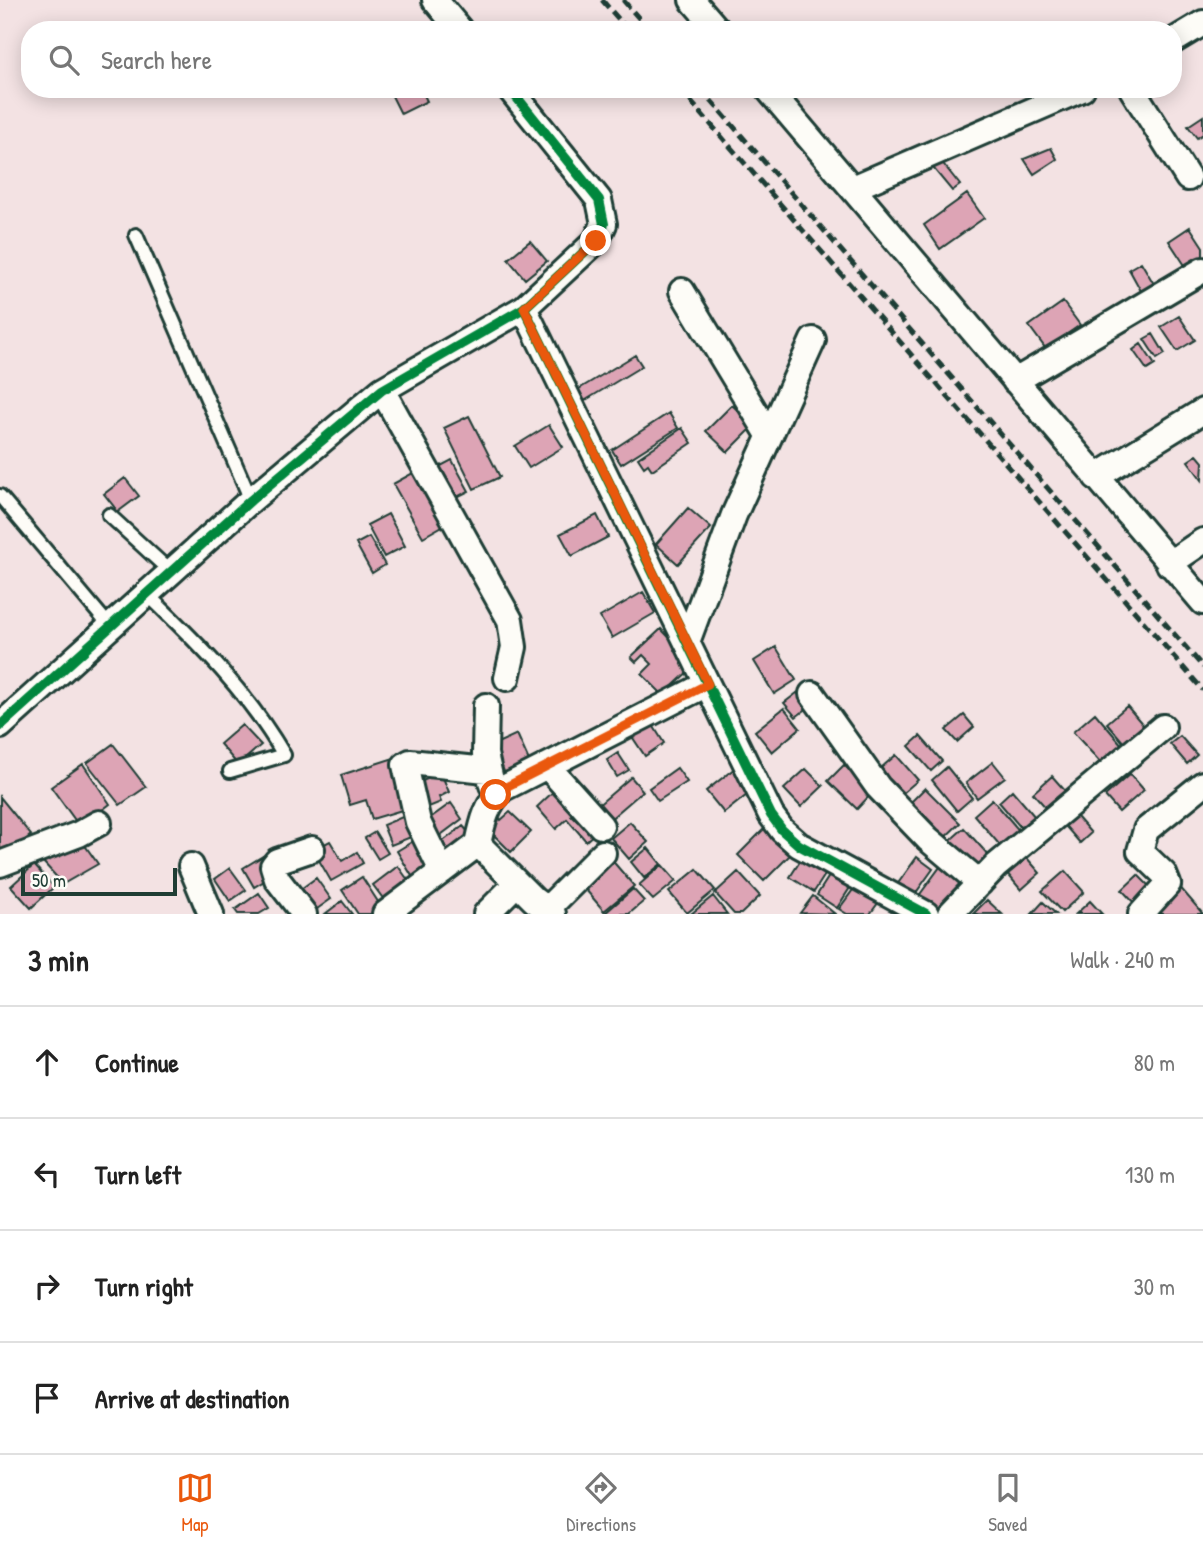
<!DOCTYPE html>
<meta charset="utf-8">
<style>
:root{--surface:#fff;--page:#f6f6f6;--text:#222;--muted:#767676;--line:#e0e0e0;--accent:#ea580c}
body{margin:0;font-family:"Patrick Hand",sans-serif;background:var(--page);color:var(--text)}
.scale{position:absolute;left:21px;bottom:18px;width:156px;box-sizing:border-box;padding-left:7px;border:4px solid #1f3d34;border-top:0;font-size:19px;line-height:24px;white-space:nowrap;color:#1f3d34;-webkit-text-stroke:5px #fdfcf7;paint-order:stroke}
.stop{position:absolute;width:21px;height:21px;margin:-16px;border:5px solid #ea580c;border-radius:50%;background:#fff}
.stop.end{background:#ea580c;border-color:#fff;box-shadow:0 2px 7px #0008}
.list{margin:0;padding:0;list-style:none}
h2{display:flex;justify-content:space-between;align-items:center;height:91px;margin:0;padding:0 28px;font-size:30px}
h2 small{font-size:23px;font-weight:400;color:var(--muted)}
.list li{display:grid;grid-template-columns:46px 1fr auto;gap:21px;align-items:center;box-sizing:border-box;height:112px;padding:0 28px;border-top:2px solid var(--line)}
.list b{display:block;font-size:26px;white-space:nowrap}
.list em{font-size:23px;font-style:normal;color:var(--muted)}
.icon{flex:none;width:38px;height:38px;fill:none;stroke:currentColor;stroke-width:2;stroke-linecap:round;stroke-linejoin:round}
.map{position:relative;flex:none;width:1203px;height:914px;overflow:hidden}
.search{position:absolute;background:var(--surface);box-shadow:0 4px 18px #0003;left:21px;right:21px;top:21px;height:77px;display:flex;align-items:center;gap:18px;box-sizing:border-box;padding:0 24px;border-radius:28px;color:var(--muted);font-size:26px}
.sheet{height:539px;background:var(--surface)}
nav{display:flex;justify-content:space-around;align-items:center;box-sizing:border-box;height:98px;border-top:2px solid var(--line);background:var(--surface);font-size:19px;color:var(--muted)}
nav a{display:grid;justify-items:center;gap:4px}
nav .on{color:var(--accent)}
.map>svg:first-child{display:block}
.building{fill:#dda4b5;stroke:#1f3d34;stroke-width:2}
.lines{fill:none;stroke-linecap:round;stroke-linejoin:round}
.service-casing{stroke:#1f3d34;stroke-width:18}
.minor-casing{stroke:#1f3d34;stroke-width:30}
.service{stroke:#fdfcf7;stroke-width:12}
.minor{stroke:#fdfcf7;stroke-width:24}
.rail{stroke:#1f3d34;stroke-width:5;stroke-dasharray:10 5;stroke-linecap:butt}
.cycleway-casing{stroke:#fdfcf7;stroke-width:15}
.cycleway{stroke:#00873e;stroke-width:10}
.route{stroke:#ea580c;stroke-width:9}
</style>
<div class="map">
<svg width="1203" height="914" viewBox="0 0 1203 914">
<rect width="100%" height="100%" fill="#f3e2e3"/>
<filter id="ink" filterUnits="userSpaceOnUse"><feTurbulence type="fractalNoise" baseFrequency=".0143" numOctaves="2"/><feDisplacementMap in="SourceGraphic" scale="14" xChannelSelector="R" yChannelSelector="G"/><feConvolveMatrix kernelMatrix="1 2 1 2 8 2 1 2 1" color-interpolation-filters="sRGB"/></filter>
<g filter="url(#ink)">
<path class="building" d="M421 89 427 101 401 114 389 90Z
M1203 116V134L1197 138 1188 126Z
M1051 148 1057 159 1034 174 1024 159Z
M937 156 960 185 952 191 929 163Z
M967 194 984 218 940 249 924 225Z
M1190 227 1203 247V261L1188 270 1169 241Z
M530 241 547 261 525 279 508 259Z
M1141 262 1154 284 1141 291 1129 269Z
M1063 302 1080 325 1046 349 1029 326Z
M1179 316 1195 340 1177 351 1161 327Z
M1153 334 1165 354 1157 359 1144 339Z
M1141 344 1155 365 1147 370 1133 350Z
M635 355 642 366 581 403 574 392Z
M732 405 754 426 728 452 706 431Z
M669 413 678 428 621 464 612 450Z
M469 416 500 477 474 489 444 428Z
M549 425 563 447 529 468 515 446Z
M682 428 692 443 652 470 648 464 644 467 638 458Z
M1197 455 1203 462 1202 480 1188 461Z
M452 460 469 491 451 500 435 469Z
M422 468 451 521 423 537 393 484Z
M125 478 139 496 115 514 113 510 115 508 104 494Z
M688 508 711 528 678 564 656 544Z
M388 514 405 546 384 557 367 525Z
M597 515 608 537 572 556 560 534Z
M369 537 385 565 372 573 356 544Z
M643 592 655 613 612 638 600 617Z
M661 629 688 657 692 668 663 695 642 674 652 664 643 655 636 662 631 657Z
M776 647 796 680 774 694 754 661Z
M802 689 814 703 796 717 784 703Z
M1127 706 1144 726 1124 743 1107 723Z
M784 708 800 728 772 752 755 731Z
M1095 713 1122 745 1101 763 1073 732Z
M964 715 974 727 957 742 946 730Z
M651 722 664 743 645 756 631 735Z
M242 725 261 745 238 765 220 744Z
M517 734 530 763 505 774 493 745Z
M920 736 942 761 931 771 909 746Z
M1180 736 1197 755 1187 764 1170 744Z
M113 744 146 787 120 805 87 763Z
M618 753 629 770 617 777 607 760Z
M896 755 918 780 897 798 875 773Z
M397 757 412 807 372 819 366 800 350 805 341 775Z
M993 762 1005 777 977 798 966 783Z
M83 764 110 804 80 827 51 787Z
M844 765 872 793 857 809 828 781Z
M947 767 972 798 957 811 932 780Z
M677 768 687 782 658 801 649 788Z
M735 768 752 791 724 813 706 791Z
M806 769 823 786 801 807 784 789Z
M441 773 449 792 439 797 441 802 424 809 413 785Z
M1130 774 1144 790 1119 812 1105 796Z
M1052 776 1067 793 1048 810 1033 793Z
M631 777 643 791 608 821 596 807Z
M925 788 960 823 940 842 906 807Z
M555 790 575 812 571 815 578 822 582 818 595 833 586 841 567 819 556 829 537 807Z
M1012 790 1035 817 1022 829 999 802Z
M0 797 31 835 6 856 0 849Z
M992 799 1022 834 1004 850 974 815Z
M451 803 462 819 438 837 426 821Z
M1071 810 1091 833 1080 843 1060 820Z
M510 812 531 832 511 852 489 830 498 816 501 820Z
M412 813 421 833 391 845 383 825Z
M630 822 648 842 629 859 611 838Z
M463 826 475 840 446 863 434 848Z
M964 828 991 858 972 874 946 844Z
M764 829 790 855 764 881 738 855Z
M375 832 388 853 378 859 365 838Z
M420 837 435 862 426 867 429 872 415 881 397 851Z
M330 841 342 861 357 852 363 863 331 881 313 850Z
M84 844 98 864 63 884 43 862Z
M648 848 661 864 644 878 631 862Z
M1020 850 1040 873 1021 890 1001 866Z
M804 855 828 870 814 892 790 877Z
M263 856 274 875 254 887 243 868Z
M917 857 933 869 910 901 894 889Z
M610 858 634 886 604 911 580 883Z
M34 865 54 887 31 908 11 886Z
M662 865 676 881 653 900 639 885Z
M398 866 413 887 388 905 373 885Z
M940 867 963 884 942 914 918 897Z
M230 868 246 890 230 901 215 879Z
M697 869 715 890 687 913 669 892Z
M833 870 853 883 837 908 817 895Z
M1065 871 1084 892 1062 912 1042 891Z
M738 872 760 896 741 914H734L715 893Z
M1138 875 1152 889 1136 905 1122 890Z
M362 877 382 908 373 914H358L342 890Z
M316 878 331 899 310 914 294 894Z
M858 883 881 899 870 914H847L839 909Z
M1178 885 1203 914H1149Z
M633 889 644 901 629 914H604Z
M259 893 269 908 259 914H238L235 910Z
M713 896 727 914H691Z
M813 896 835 914 800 913Z
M987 900 1002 914H973Z
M342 901 352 914H325Z
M1090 901 1102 914H1076Z
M1043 902 1056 914H1032Z"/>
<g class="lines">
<defs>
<path id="service" d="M136 235 251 500
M0 496 111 628
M109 515 172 573
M148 595C199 644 248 693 284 755L230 771"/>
<path id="minor" d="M435 0 460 30
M692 0 718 30
M1173 41 1203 23
M768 89 1203 602
M1132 89 1188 178
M853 188 1082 89
M682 291 769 435
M524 308 771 815 782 830 799 845 926 914
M1015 381 1203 270
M382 390 510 620 514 647 507 678
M1096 477 1203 411
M1169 564 1203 541
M687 642 734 515 813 340
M812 694 878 787 928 839 980 883
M486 706 485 754 492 785
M0 726 251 500 382 390 524 308 596 241 604 224 599 200 510 89
M548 767 601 826
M478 844 534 900 553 914
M0 864 79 834 99 823
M191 866 211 914
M442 871 418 822 405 765 410 762 486 770
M546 910 603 853
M304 914 277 879 273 866 277 861 312 849
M385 914 478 844C483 821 486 806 502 789L707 684
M486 914 517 883
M950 914 996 866 1163 727
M1141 914 1168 884 1164 874 1140 851 1146 830 1203 784"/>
</defs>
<use href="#service" class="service-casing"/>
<use href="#minor" class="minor-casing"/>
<use href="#service" class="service"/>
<use href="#minor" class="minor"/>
<path class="rail" d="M602 0 628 30
M623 0 649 30
M680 89 1203 690
M701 89 1203 667"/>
<defs>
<path id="cycleway" d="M524 308 771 815 782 830 799 845 926 914
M0 726 251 500 382 390 524 308 596 241 604 224 599 200 510 89"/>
</defs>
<use href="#cycleway" class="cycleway-casing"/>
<use href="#cycleway" class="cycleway"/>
</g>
</g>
<g class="lines" filter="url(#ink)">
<path class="route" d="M496 795 502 789 708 684 524 308 596 241"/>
</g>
</svg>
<div class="scale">50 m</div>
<div class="stop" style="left:496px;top:795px"></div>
<div class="stop end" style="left:596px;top:241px"></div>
<div class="search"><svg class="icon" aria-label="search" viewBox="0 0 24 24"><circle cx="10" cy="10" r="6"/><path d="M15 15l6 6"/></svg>Search here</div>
</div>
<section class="sheet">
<h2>3 min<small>Walk · 240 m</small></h2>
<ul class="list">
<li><svg class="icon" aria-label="ahead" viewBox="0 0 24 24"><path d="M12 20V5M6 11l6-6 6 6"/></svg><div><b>Continue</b></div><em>80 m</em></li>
<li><svg class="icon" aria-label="left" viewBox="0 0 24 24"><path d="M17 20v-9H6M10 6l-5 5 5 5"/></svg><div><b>Turn left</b></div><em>130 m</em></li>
<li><svg class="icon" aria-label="right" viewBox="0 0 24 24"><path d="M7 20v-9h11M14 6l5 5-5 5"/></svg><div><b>Turn right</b></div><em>30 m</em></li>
<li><svg class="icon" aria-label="arrive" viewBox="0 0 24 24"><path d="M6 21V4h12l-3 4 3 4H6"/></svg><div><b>Arrive at destination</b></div></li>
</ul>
</section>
<nav>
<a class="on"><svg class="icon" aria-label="map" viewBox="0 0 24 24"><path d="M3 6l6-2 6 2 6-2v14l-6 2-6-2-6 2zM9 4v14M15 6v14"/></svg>Map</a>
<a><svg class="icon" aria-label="directions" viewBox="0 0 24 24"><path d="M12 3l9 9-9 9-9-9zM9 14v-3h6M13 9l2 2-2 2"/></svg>Directions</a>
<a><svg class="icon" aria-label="saved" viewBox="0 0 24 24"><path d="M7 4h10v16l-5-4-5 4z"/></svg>Saved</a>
</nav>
